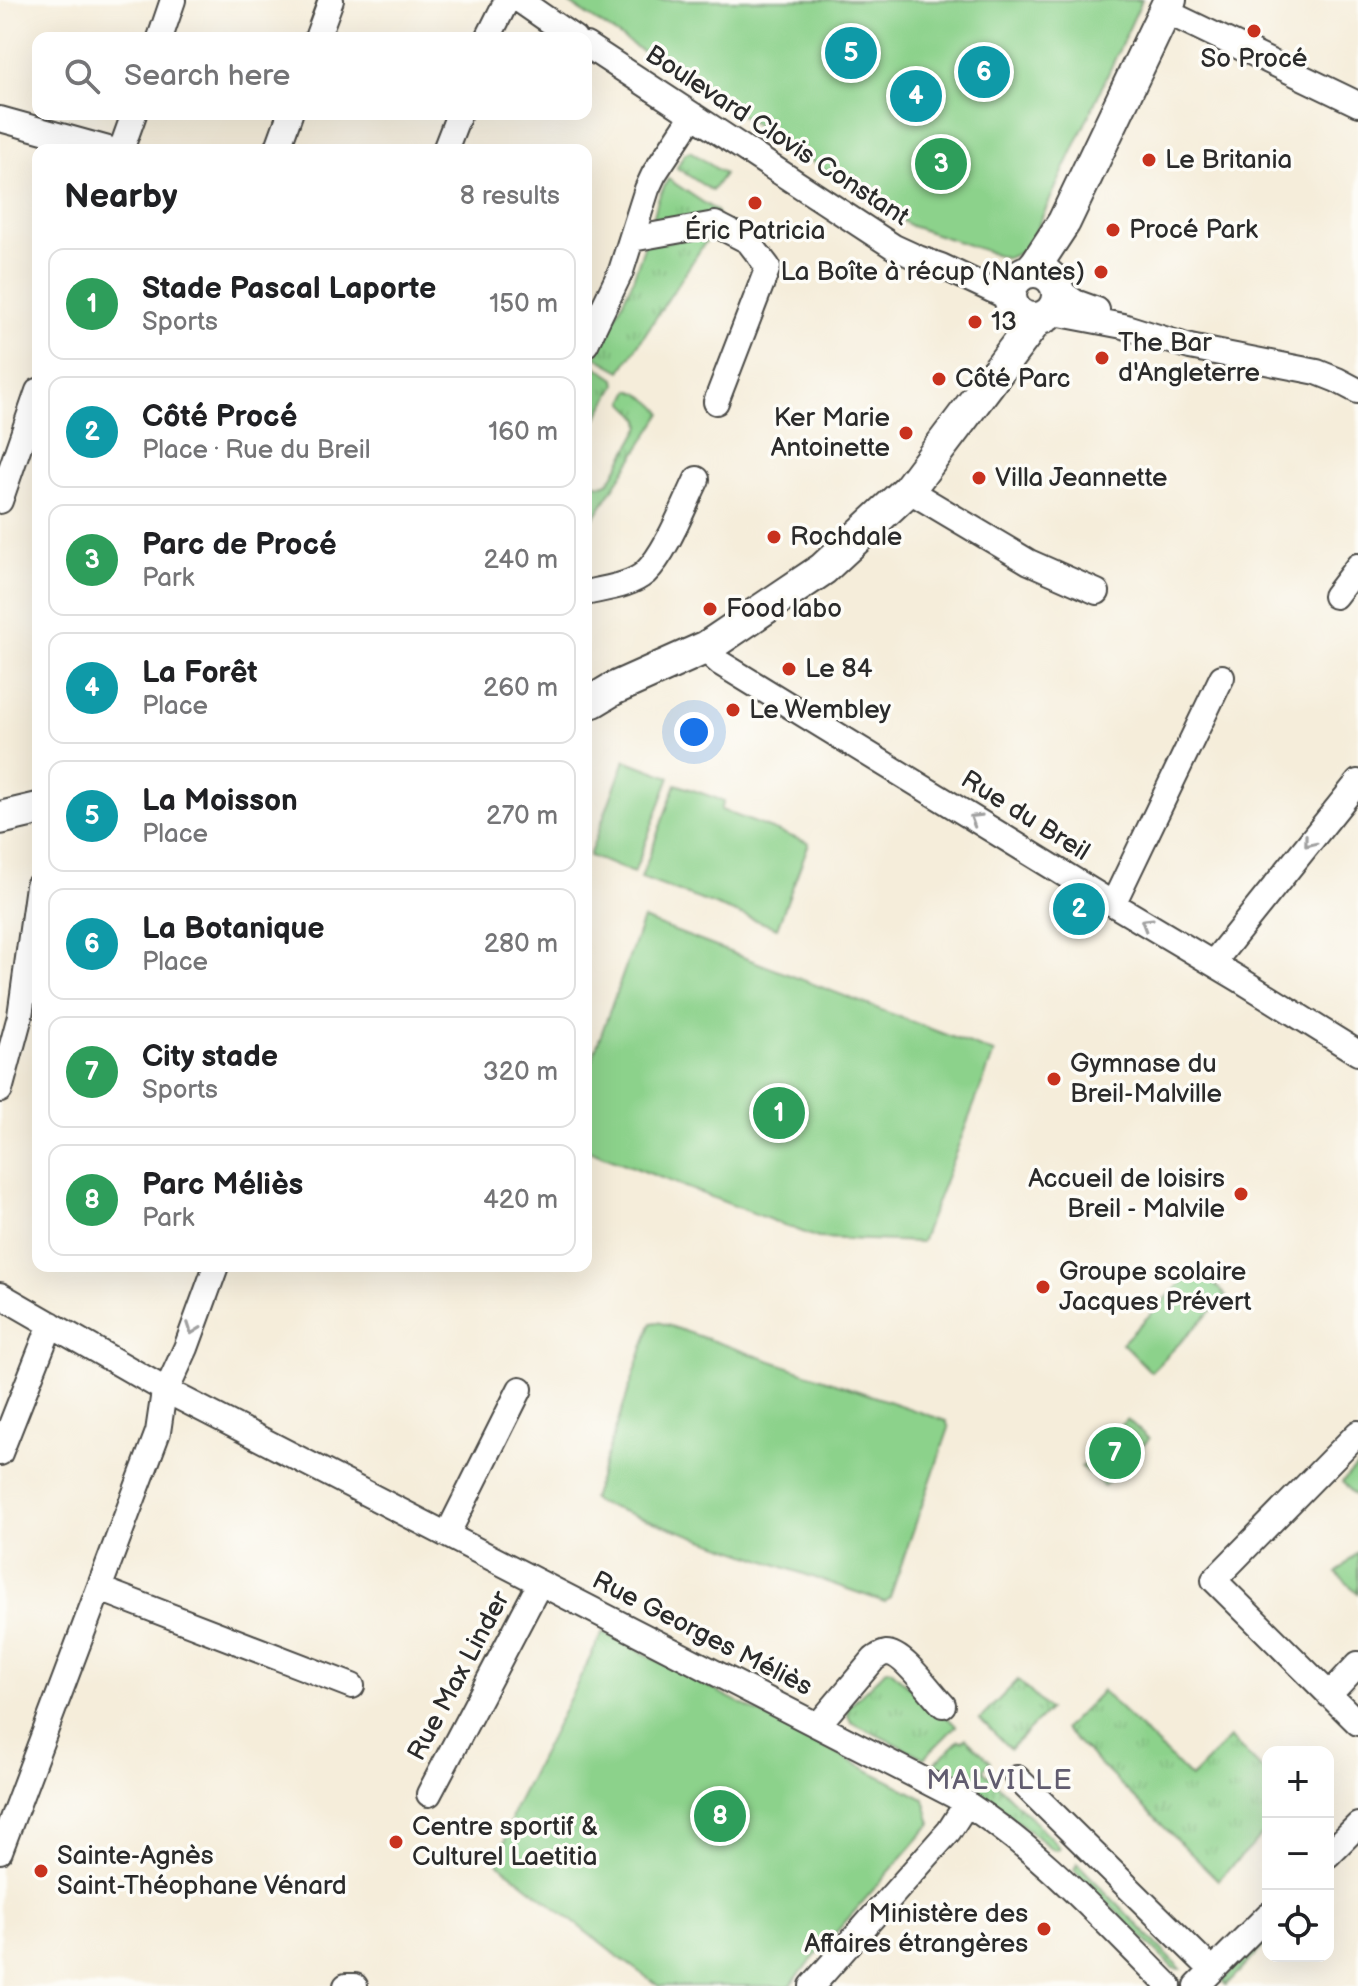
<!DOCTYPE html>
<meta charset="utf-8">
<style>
:root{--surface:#fff;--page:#f2f2f2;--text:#202124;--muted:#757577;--line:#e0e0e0;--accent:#0f766e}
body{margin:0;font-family:"Balsamiq Sans",sans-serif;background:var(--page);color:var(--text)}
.controls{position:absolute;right:24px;bottom:24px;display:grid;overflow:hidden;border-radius:16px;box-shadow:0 8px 32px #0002}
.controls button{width:72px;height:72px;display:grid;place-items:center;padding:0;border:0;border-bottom:2px solid var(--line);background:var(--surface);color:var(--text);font:40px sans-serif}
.you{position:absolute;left:694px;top:732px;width:28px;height:28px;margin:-20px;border:6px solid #fff;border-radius:50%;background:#1a73e8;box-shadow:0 0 0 12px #1a73e833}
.badge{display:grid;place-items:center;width:52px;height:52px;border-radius:50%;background:var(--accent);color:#fff;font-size:26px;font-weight:700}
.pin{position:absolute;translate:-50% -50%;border:4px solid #fff;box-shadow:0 2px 8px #0006}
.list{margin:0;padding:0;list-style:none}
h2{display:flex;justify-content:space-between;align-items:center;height:104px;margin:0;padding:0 32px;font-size:34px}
h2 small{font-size:26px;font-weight:400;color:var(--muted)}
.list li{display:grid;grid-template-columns:52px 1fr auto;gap:24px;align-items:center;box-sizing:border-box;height:112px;margin:0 16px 16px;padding:0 16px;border:2px solid var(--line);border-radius:16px}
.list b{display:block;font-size:30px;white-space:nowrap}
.list p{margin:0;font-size:26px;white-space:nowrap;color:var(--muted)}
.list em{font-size:26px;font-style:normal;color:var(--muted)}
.icon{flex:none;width:44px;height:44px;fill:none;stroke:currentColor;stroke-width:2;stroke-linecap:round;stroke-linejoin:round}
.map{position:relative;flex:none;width:1358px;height:1986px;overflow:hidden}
.search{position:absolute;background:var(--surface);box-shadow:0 8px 32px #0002;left:32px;top:32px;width:560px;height:88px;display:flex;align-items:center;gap:20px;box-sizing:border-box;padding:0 28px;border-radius:16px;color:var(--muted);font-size:30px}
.panel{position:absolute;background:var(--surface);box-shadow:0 8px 32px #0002;left:32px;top:144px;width:560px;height:1128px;border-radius:16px}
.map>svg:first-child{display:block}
.grass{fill:url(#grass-tufts);stroke:#5c7e5b;stroke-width:2}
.green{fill:#8cd28b;stroke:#5c7e5b;stroke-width:2}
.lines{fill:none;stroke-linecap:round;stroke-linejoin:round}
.minor-casing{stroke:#494845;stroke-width:28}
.major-casing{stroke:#494845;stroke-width:36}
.minor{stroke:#fff;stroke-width:24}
.major{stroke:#fff;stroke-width:32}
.oneway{stroke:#a0a0a0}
.poi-dot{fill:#c8321e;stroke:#fdfcf7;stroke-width:3}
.labels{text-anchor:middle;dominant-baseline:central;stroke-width:7;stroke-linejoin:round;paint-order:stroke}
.poi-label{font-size:26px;fill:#2b2b2b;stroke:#fdfcf7;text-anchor:start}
.street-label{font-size:26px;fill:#2b2b2b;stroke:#fdfcf7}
.neighbourhood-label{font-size:28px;letter-spacing:2px;fill:#615c6f;stroke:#fdfcf7}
</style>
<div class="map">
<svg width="1358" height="1986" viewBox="0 0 1358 1986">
<defs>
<pattern id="grass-tufts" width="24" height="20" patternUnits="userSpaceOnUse" patternTransform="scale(2)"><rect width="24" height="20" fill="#8cd28b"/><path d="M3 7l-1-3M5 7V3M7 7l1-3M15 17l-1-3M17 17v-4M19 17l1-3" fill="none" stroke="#79b478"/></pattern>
</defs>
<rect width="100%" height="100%" fill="#fdfcf7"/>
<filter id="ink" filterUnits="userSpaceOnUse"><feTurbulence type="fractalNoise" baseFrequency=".0125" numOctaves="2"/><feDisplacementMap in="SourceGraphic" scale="16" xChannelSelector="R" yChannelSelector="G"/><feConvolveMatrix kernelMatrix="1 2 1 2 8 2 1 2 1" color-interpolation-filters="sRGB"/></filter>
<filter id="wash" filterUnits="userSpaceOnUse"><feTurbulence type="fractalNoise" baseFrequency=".006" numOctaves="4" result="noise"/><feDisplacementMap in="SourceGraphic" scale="32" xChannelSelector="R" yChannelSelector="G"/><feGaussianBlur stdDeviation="1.8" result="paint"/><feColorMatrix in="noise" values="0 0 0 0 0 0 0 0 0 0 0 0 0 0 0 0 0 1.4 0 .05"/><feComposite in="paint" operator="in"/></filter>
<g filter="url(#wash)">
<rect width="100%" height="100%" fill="#f5edda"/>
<path class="grass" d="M690 151 724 174 712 191 677 168 684 154Z
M668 179 716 211 718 215 651 228 658 199Z
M706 237V241L621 371 596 357 632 282 645 244Z
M591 365H594L615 379 616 385 586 437V375Z
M630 390C641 393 656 404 662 413L586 530V477C592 484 602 488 610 481L641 426C641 414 631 411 624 402Z
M887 1669 891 1670 940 1716 948 1718 956 1726 924 1758 851 1722 847 1713 848 1707Z
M1018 1680 1049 1710 1010 1749 980 1719Z
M1102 1691 1191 1778 1230 1738 1268 1775V1829L1218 1880 1064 1729Z
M966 1738 991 1762 983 1770 1053 1840 1059 1848 1057 1850 1052 1849 999 1807 935 1766V1763L959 1740 962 1741Z
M1077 1863 1181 1969 1173 1968 1074 1870Z
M1268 1934V1942L1226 1985 1222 1981Z"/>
<path class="green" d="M564 0H1142L1027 250 1007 258 911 226Z
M625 760 670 777 634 873 589 856Z
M676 784 724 801 721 810 809 843 777 928 641 878Z
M643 919 994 1053 921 1242 818 1238 586 1149V1076Z
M1197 1267 1226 1296 1151 1372 1122 1343Z
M658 1322 946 1421 949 1428 890 1597 885 1602 596 1502 592 1499 650 1327 652 1323Z
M1127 1419 1149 1439 1104 1486 1081 1467Z
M1358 1465V1498L1342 1482Z
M1358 1552V1593L1336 1573Z
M603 1632 924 1799 931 1824 789 1986H659L613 1953 498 1863 515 1807Z"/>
</g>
<g filter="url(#ink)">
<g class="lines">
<defs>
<path id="minor" d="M519 0 574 38
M1165 11 1358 104
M160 38 173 0
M317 38 331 0
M488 38 507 0
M586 45 894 247 918 258 941 266 1009 298
M0 119 112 150
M121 150 134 114
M277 150 290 114
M445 150 459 114
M632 239 715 224 748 241 768 267 716 402
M1057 289 1075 302 1097 310
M1049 314H1060L1123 326 1190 347 1317 372 1337 380 1358 391
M586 344 621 271 647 189 654 174 693 115
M908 490 1029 562 1097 592
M0 501 38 391
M586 593C605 588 630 586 645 573 666 553 684 506 697 479
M1335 596 1358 566
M707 647 712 656 720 663 1113 904 1239 979 1358 1053
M1113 904 1222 677
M1213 963 1358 782
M0 1090 20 1016 38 886
M0 1295 167 1391 953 1795C1036 1845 1101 1918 1169 1986
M1358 1433 1214 1580 1358 1723
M0 1453 51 1324
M447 1535 520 1389
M100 1589 352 1686
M1329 1695 1358 1664
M818 1725 874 1659C879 1656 880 1654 886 1653 903 1652 931 1693 943 1705
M1017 1778 1212 1970
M429 1794 540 1583
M0 1851 158 1432 163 1398 186 1348 216 1266
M1328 1855 1358 1825
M346 1986H355
M812 1986 949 1831 967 1803
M1197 1986 1268 1915"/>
<path id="major" d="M1010 295a24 24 0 1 1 48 0a24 24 0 1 1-48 0Z
M1030 271 1037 263 1064 222 1170 0
M586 703 593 701 613 689 707 647 823 569 908 490 1037 319
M0 818 38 809"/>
</defs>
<use href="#minor" class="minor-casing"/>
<use href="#major" class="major-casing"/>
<use href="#minor" class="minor"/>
<use href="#major" class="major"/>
</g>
<defs><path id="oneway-chevron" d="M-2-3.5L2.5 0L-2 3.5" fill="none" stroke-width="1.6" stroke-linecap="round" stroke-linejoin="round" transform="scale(2)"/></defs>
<g class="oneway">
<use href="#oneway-chevron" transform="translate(975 819) rotate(-148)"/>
<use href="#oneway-chevron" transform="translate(1309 842) rotate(129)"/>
<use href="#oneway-chevron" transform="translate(1146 923) rotate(-149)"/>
<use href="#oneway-chevron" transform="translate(193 1329) rotate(110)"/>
</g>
</g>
<g class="poi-dot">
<circle cx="1254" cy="31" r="8"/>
<circle cx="1149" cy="160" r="8"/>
<circle cx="755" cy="203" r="8"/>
<circle cx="1113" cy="230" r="8"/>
<circle cx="1101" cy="272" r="8"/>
<circle cx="975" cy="322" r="8"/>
<circle cx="1102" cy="358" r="8"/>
<circle cx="939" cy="379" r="8"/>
<circle cx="906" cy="433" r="8"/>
<circle cx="979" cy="478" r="8"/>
<circle cx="774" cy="537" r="8"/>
<circle cx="710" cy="609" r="8"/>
<circle cx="789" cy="669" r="8"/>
<circle cx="733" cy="710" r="8"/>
<circle cx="1054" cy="1079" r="8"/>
<circle cx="1241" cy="1194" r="8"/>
<circle cx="1043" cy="1287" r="8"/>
<circle cx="396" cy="1842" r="8"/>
<circle cx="41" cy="1871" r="8"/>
<circle cx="1044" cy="1929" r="8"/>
</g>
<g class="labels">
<g class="poi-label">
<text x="1254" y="59" text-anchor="middle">So Procé</text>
<text x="1165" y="160">Le Britania</text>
<text x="1129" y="230">Procé Park</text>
<text x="755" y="231" text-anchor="middle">Éric Patricia</text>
<text x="1085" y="272" text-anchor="end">La Boîte à récup (Nantes)</text>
<text x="991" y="322">13</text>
<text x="1118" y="343">The Bar<tspan x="1118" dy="30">d'Angleterre</tspan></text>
<text x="955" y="379">Côté Parc</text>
<text x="890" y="418" text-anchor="end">Ker Marie<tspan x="890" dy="30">Antoinette</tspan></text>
<text x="995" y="478">Villa Jeannette</text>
<text x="790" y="537">Rochdale</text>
<text x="726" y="609">Food labo</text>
<text x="805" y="669">Le 84</text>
<text x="749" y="710">Le Wembley</text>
<text x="1070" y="1064">Gymnase du<tspan x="1070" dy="30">Breil-Malville</tspan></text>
<text x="1225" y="1179" text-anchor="end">Accueil de loisirs<tspan x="1225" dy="30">Breil - Malvile</tspan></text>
<text x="1059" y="1272">Groupe scolaire<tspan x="1059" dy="30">Jacques Prévert</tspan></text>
<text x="412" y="1827">Centre sportif &amp;<tspan x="412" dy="30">Culturel Laetitia</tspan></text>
<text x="57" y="1856">Sainte-Agnès<tspan x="57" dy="30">Saint-Théophane Vénard</tspan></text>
<text x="1028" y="1914" text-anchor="end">Ministère des<tspan x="1028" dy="30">Affaires étrangères</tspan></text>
</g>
<g class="street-label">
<text transform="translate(777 136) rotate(33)">Boulevard Clovis Constant</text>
<text transform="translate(1025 816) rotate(32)">Rue du Breil</text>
<text transform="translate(702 1634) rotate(27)">Rue Georges Méliès</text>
<text transform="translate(459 1676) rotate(-62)">Rue Max Linder</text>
</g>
<g class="neighbourhood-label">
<text x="1000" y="1780">MALVILLE</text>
</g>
</g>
</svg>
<div class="controls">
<button>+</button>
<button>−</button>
<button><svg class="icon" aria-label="locate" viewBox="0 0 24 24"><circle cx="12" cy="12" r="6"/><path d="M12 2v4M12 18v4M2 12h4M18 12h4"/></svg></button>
</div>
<div class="you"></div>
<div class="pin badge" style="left:779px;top:1113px;background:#2e9e5b">1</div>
<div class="pin badge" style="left:1079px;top:909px;background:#0f9aa8">2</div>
<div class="pin badge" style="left:941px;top:164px;background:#2e9e5b">3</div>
<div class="pin badge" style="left:916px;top:96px;background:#0f9aa8">4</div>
<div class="pin badge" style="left:851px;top:53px;background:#0f9aa8">5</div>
<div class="pin badge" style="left:984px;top:72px;background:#0f9aa8">6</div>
<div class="pin badge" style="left:1115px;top:1453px;background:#2e9e5b">7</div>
<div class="pin badge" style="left:720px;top:1816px;background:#2e9e5b">8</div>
<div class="search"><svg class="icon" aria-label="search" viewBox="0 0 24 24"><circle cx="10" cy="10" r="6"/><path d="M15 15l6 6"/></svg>Search here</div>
<section class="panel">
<h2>Nearby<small>8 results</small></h2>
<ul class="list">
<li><span class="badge" style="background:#2e9e5b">1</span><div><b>Stade Pascal Laporte</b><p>Sports</p></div><em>150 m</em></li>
<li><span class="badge" style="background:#0f9aa8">2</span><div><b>Côté Procé</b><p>Place · Rue du Breil</p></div><em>160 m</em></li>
<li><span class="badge" style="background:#2e9e5b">3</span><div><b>Parc de Procé</b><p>Park</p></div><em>240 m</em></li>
<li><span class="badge" style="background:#0f9aa8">4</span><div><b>La Forêt</b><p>Place</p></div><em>260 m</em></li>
<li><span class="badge" style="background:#0f9aa8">5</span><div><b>La Moisson</b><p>Place</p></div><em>270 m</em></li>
<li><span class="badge" style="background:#0f9aa8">6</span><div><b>La Botanique</b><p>Place</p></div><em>280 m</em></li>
<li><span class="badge" style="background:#2e9e5b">7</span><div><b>City stade</b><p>Sports</p></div><em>320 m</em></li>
<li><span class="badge" style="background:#2e9e5b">8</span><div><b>Parc Méliès</b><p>Park</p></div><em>420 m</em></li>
</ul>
</section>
</div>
